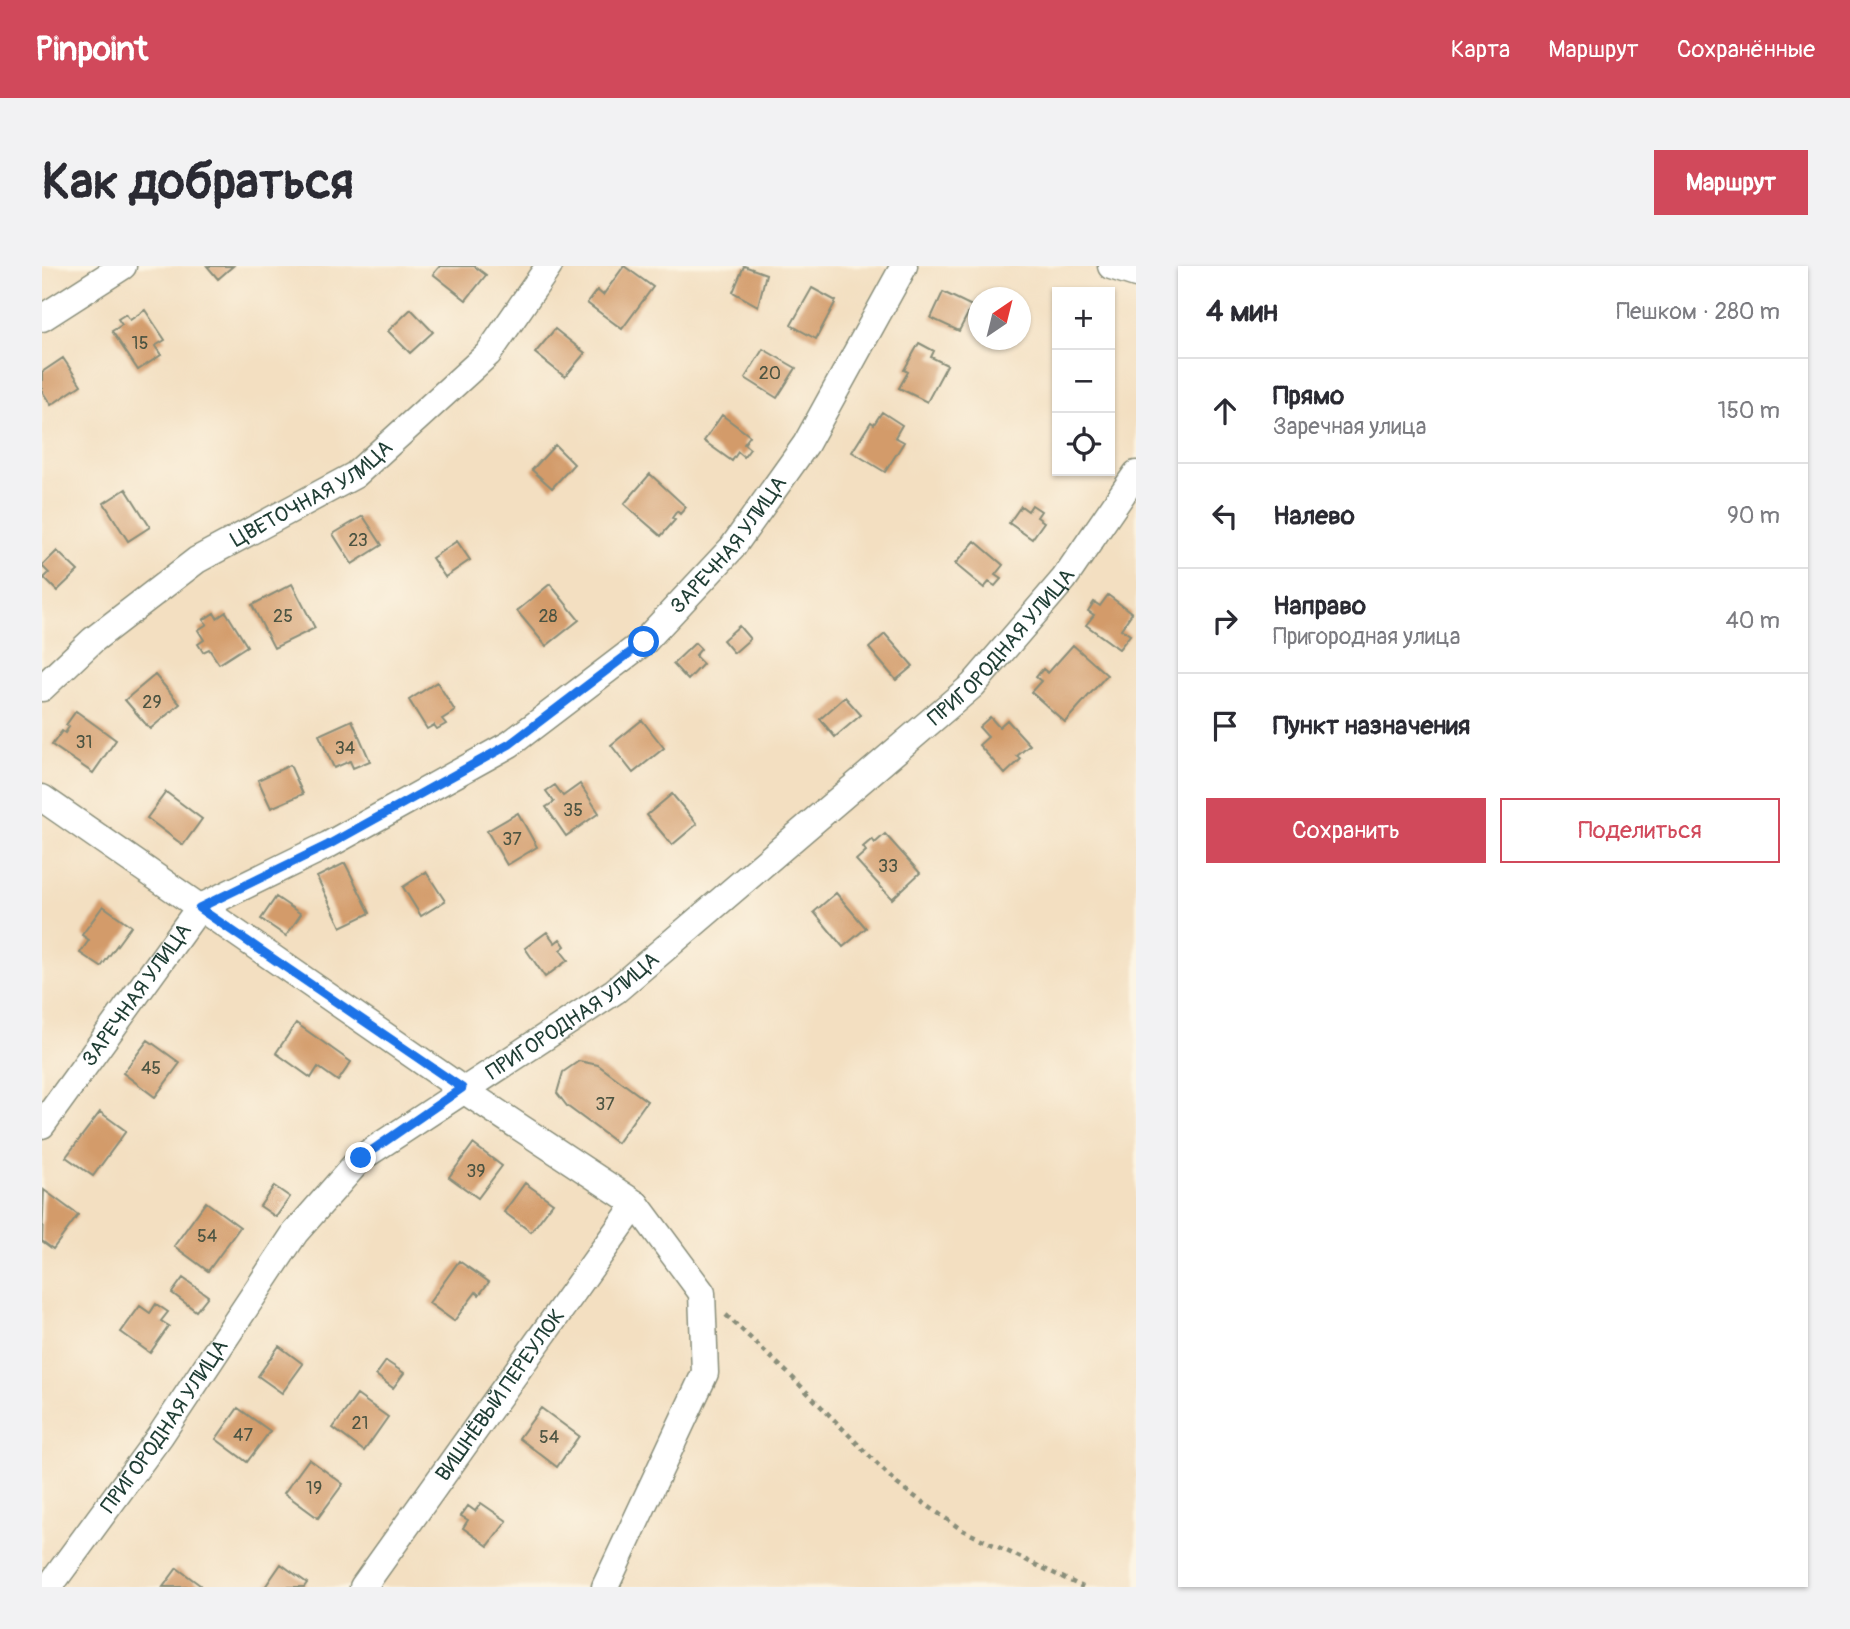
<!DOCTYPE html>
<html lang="ru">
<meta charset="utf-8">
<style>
:root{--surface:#fff;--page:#f2f2f3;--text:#2b2b33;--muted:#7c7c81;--line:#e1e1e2;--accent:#d1495b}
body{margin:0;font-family:Pangolin,sans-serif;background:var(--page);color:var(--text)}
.controls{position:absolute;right:21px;top:21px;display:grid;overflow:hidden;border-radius:0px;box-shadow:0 2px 5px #0004}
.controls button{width:63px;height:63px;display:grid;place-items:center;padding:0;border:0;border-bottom:2px solid var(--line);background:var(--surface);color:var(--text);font:35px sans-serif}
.compass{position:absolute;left:926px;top:21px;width:63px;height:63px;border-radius:50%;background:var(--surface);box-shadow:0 2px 5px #0004;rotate:35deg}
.stop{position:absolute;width:21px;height:21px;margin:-16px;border:5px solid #1a73e8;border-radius:50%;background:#fff}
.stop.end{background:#1a73e8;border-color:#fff;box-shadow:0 2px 7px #0008}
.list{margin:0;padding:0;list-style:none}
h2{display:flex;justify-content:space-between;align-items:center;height:91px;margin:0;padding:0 28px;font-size:30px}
h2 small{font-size:23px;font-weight:400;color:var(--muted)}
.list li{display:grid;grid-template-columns:46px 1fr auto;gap:21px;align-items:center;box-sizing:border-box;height:105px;padding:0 28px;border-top:2px solid var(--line)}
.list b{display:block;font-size:26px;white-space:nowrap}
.list p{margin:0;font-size:23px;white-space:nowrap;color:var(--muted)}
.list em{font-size:23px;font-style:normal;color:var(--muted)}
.actions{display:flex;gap:14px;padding:21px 28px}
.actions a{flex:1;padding:16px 0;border:2px solid var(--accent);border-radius:0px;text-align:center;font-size:24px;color:var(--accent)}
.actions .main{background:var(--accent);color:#fff}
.icon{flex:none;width:38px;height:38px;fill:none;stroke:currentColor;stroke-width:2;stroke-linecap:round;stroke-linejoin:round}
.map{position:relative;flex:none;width:1094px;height:1321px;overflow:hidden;border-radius:0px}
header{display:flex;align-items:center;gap:42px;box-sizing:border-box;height:98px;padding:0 35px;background:var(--accent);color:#fff}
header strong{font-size:33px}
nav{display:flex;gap:38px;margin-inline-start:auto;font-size:24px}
.intro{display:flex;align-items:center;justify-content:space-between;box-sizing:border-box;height:168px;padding:0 42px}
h1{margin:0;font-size:49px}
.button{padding:18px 32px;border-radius:0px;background:var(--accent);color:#fff;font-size:24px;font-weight:700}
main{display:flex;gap:42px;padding:0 42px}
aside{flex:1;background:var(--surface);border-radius:0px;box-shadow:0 2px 5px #0004}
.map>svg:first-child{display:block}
.building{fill:#d39b6a}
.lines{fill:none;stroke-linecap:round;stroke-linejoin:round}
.minor-casing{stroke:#898e7a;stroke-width:29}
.path{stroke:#898e7a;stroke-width:4.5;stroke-dasharray:5 5;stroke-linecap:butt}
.minor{stroke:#fff;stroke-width:26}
.route{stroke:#1a73e8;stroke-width:9}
.labels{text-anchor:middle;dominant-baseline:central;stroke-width:7;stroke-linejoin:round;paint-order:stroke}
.number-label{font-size:18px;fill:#4c5442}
.street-label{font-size:21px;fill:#1f3d34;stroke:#fcf5e5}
</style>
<header>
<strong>Pinpoint</strong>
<nav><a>Карта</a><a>Маршрут</a><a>Сохранённые</a></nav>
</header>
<div class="intro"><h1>Как добраться</h1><a class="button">Маршрут</a></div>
<main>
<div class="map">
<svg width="1094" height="1321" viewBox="0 0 1094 1321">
<rect width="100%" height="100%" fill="#fcf5e5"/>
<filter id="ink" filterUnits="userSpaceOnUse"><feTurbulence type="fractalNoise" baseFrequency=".0143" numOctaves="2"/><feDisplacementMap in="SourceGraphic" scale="14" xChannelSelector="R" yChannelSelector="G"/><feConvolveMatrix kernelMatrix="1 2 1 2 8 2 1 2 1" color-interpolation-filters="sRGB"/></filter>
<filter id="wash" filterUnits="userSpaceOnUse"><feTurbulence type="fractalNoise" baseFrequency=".00686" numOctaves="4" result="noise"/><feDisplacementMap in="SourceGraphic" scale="28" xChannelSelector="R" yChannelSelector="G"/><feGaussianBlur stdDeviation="1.57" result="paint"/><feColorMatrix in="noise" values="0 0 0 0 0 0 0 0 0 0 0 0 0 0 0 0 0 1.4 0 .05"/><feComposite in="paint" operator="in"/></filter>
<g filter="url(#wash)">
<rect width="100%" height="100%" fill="#f3dfc1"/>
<g id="blocks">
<path class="building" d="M165 0H191L176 13Z
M398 0H432L444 9 424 34 391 8Z
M582 0 611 21 580 63 545 37 555 24 561 29Z
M702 0 724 8 716 40 691 26Z
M770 22 794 35 774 73 749 59Z
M901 26 930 40 917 65 889 52Z
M369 43 391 66 368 87 346 65Z
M103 44 123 74 113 80 119 89 96 104 70 65 80 59 76 53 84 48 88 54Z
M513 63 543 87 523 111 493 87Z
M877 77 892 85 889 91 905 99 885 136 857 122 866 106 862 104Z
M721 83 754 102 735 132 703 112Z
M21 92 39 119 9 139 0 125V106Z
M840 146 860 159 853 171 862 176 843 206 810 186 829 156 832 158Z
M680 149 708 170 702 178 708 183 702 191 696 186 690 195 662 175Z
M513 179 532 198 510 222 490 204Z
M608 208 644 241 638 248 635 245 630 252 633 254 619 270 582 238Z
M84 223 108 261 86 275 62 237Z
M990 239 999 245 995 251 1002 256 990 273 967 257 979 240 986 245Z
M321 250 340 279 310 298 291 268Z
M415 275 428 294 403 311 390 292Z
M933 275 961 299 953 309 959 313 953 320 947 316 942 322 913 298Z
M15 285 36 305 15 325 2 312 7 307 0 300Z
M250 318 273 362 232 382 210 339Z
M508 318 537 354 504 380 475 345Z
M1066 329 1090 347 1079 363 1088 369 1077 383 1044 359 1052 349 1046 345 1052 336 1058 340Z
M184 346 205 380 177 398 167 383 161 386 156 378 162 374 156 364 165 358 161 354 172 347 175 352Z
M697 360 708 373 692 387 681 374Z
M843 368 871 400 854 414 827 382Z
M653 377 659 383 653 390 661 398 646 414 631 398Z
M1031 379 1065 409 1023 456 989 426 999 415 994 411 1001 403 1006 407Z
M113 409 138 438 108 463 83 434Z
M395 416 413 445 400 453 404 458 395 463 392 459 385 463 367 434Z
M803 431 819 449 793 471 778 453Z
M34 445 74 474 51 507 10 479 20 465 23 467 27 461 24 459Z
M948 451 957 461 965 454 988 479 975 490 979 493 963 508 937 479 946 471 937 461Z
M310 454 328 495 311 502 308 495 292 502 277 469Z
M600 454 622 482 591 507 569 479Z
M248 499 261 528 229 542 216 514Z
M538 518 557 547 524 570 504 541 512 536 504 525 513 519 521 530Z
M124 526 160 553 141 579 105 552Z
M630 528 655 558 630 579 605 549Z
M476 547 495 581 465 599 445 565Z
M843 568 878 607 850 633 814 594 824 585 821 581 830 573 833 577Z
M303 597 328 647 299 661 275 611Z
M384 606 403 635 379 650 361 621Z
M794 627 824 662 801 681 772 646Z
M234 631 259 648 244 670 219 653Z
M61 640 89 660 59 701 38 687 47 674 40 669Z
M505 666 513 677 518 673 523 680 518 684 526 694 503 711 483 682Z
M254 757 309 796 296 815 276 801 269 812 234 787Z
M106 774 138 797 113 831 81 807Z
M537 795 556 799 605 835 575 877 525 840 515 827 521 806Z
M58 846 84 865 51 910 24 891Z
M431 878 460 900 436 932 407 911Z
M483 917 511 937 489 966 462 946Z
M232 920 248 931 234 951 218 940Z
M2 924 36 949 11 983 0 975Z
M164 936 198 961 166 1005 132 980Z
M417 995 447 1016 437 1029 434 1026 412 1055 387 1037Z
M141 1012 166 1030 154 1045 130 1027Z
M114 1038 126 1046 119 1055 127 1060 108 1087 79 1066 98 1040 108 1047Z
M237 1080 261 1098 240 1127 216 1110Z
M344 1095 362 1107 351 1122 334 1109Z
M315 1129 346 1151 322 1185 291 1162Z
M196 1142 228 1165 205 1196 174 1173Z
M499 1142 537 1170 515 1201 477 1172Z
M267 1193 301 1218 276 1252 242 1227Z
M439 1237 465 1255 446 1280 421 1262 426 1254 419 1250 426 1240 433 1245Z
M239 1298 265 1317 262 1321H223Z
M135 1302 158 1319 157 1321H121Z"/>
</g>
</g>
<g filter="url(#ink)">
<use href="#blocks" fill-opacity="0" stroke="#898e7a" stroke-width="2"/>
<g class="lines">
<defs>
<g id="minor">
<path d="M1069 0 1094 8"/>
<path d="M0 52 81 0"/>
<path id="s1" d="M0 422 51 374 155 294 313 209 446 88 507 0"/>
<path d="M0 532 420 823 594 938 660 1027 663 1107 563 1321"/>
<path id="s2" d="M0 859 157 642 286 579 468 478 602 376 690 282 764 178 862 0"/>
<path id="s3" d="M7 1321 118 1170 253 967 319 892 573 725 931 419 1022 313 1094 208"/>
<path id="s4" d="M321 1321 594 938"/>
</g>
</defs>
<use href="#minor" class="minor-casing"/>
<path class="path" d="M684 1049 749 1110 855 1218 920 1264 1041 1321"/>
<use href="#minor" class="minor"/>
</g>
</g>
<g class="lines" filter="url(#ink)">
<path class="route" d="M319 892 420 822 157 642 286 579 468 478 602 376"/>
</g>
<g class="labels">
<g class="number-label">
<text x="98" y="77">15</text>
<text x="728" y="107">20</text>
<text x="316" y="274">23</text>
<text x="241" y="350">25</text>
<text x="506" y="350">28</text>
<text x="110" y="436">29</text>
<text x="42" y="476">31</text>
<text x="303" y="482">34</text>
<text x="531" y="544">35</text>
<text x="470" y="573">37</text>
<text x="846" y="600">33</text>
<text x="109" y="802">45</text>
<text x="563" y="838">37</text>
<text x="434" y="905">39</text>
<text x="165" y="970">54</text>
<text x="318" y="1157">21</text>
<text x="201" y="1169">47</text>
<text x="507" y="1171">54</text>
<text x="272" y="1222">19</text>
</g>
<g class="street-label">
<text stroke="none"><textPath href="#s1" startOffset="334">ЦВЕТОЧНАЯ УЛИЦА</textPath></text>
<text stroke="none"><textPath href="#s2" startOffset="917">ЗАРЕЧНАЯ УЛИЦА</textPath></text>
<text stroke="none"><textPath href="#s3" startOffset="1353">ПРИГОРОДНАЯ УЛИЦА</textPath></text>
<text stroke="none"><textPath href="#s2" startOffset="161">ЗАРЕЧНАЯ УЛИЦА</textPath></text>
<text stroke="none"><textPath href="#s3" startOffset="786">ПРИГОРОДНАЯ УЛИЦА</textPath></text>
<text stroke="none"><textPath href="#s4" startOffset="236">ВИШНЁВЫЙ ПЕРЕУЛОК</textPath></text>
<text stroke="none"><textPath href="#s3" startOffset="198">ПРИГОРОДНАЯ УЛИЦА</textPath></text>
</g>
</g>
</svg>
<div class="controls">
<button>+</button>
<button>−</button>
<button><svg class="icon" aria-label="locate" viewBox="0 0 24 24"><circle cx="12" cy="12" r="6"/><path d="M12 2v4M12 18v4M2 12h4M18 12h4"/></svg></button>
</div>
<svg class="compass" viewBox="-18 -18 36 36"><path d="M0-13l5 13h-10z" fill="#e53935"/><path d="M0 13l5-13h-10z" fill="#7c7c81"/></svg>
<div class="stop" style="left:602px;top:376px"></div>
<div class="stop end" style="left:319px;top:892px"></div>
</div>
<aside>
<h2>4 мин<small>Пешком · 280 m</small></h2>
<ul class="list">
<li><svg class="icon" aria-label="ahead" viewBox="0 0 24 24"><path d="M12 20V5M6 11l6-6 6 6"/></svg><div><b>Прямо</b><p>Заречная улица</p></div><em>150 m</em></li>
<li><svg class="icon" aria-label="left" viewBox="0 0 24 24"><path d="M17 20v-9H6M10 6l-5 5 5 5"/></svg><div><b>Налево</b></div><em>90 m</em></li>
<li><svg class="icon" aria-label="right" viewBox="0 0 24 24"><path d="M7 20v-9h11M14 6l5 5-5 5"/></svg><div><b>Направо</b><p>Пригородная улица</p></div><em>40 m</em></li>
<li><svg class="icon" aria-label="arrive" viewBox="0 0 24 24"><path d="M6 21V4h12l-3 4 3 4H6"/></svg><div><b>Пункт назначения</b></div></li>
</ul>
<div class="actions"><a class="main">Сохранить</a><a>Поделиться</a></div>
</aside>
</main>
